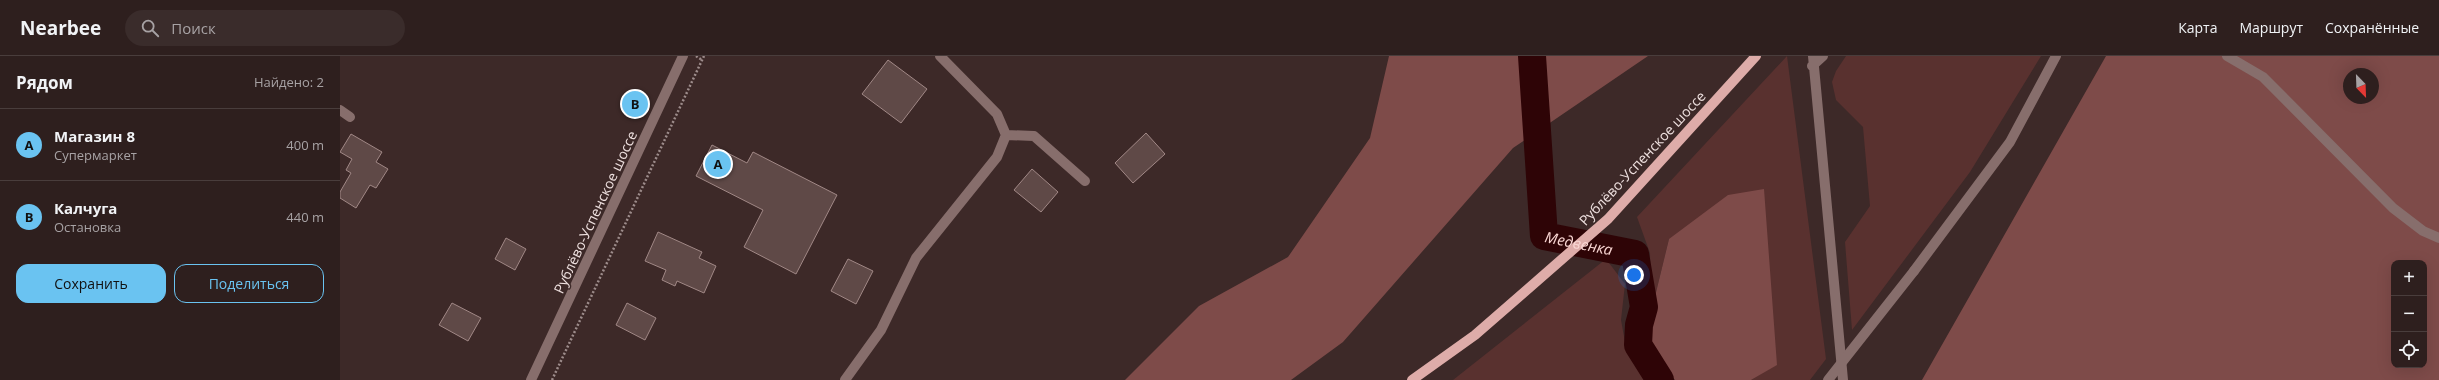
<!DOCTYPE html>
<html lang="ru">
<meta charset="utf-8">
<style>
:root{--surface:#2e1f1e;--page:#3a2c2b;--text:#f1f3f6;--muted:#a7a2a4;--line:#493d3c;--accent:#6ac3f1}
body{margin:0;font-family:"Open Sans",sans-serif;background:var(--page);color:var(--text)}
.controls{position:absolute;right:12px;bottom:12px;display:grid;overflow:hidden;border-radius:8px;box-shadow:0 4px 16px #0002}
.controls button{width:36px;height:36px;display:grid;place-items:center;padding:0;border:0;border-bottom:1px solid var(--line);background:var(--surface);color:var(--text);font:20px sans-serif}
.compass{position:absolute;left:2003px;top:12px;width:36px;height:36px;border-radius:50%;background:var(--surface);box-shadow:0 4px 16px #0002;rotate:157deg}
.you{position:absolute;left:1294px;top:219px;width:14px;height:14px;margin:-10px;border:3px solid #fff;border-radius:50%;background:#1a73e8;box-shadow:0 0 0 6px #1a73e833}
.badge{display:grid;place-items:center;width:26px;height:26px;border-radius:50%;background:var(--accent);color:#111;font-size:13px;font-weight:700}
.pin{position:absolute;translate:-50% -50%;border:2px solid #fff;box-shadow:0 1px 4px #0006}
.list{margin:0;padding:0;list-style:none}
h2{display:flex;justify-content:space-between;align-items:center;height:52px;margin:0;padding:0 16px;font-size:17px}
h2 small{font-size:13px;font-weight:400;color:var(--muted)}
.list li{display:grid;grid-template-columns:26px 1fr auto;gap:12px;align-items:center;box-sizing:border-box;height:72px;padding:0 16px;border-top:1px solid var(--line)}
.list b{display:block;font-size:15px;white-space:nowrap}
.list p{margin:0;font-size:13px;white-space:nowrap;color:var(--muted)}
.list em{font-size:13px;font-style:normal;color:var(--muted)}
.actions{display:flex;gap:8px;padding:12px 16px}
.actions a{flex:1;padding:9px 0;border:1px solid var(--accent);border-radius:12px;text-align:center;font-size:14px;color:var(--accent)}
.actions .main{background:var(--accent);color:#111}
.icon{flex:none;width:22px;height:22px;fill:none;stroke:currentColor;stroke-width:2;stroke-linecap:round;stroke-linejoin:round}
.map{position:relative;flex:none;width:2099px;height:324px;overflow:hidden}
header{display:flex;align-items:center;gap:24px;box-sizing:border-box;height:56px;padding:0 20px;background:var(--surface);border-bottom:1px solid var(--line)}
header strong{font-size:19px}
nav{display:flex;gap:22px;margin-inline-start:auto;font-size:14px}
.search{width:280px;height:36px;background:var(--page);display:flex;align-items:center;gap:10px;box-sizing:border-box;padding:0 14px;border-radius:22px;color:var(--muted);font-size:15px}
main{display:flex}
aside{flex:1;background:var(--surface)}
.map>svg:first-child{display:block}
.green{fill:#59312f}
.forest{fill:#7e4b49;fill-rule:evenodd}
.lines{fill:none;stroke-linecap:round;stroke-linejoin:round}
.river{stroke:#2e0406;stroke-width:28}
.building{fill:#5f4947;stroke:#a18886}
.path{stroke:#9d8c8b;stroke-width:2.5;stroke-dasharray:2 2;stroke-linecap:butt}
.minor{stroke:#876e6c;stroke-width:10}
.major{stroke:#deaca9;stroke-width:10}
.minor-bridge{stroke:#876e6c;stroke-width:10}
.labels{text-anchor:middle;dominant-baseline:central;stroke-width:3;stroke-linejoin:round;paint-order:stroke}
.street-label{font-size:14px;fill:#eee0df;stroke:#3d2928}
.water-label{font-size:15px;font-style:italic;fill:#f9d6d3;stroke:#3d2928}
</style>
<header>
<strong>Nearbee</strong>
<div class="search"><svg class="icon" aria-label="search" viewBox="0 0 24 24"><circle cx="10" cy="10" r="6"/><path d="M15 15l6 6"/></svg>Поиск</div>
<nav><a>Карта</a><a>Маршрут</a><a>Сохранённые</a></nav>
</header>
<main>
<aside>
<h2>Рядом<small>Найдено: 2</small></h2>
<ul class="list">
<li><span class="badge">A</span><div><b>Магазин 8</b><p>Супермаркет</p></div><em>400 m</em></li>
<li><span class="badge">B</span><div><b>Калчуга</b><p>Остановка</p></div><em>440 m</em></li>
</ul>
<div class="actions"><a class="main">Сохранить</a><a>Поделиться</a></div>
</aside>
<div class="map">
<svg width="2099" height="324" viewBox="0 0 2099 324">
<rect width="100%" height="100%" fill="#3d2928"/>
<path class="green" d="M1447 0 1486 303 1470 324H1411L1437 308 1329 183 1311 257 1310 197 1297 161Z
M1506 0H1701L1630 116 1512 274 1505 186 1530 150 1523 71 1496 44 1492 26 1496 15Z
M1266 203 1285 228 1281 264 1287 297 1307 324H1113Z"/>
<path class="forest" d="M1049 0H1308L1173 92 1003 286 951 324H785L859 250 948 201 1030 82Z
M1766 0H2099V324H1582ZM2009 18H2033V42H2009ZM2054 207H2084V309H2054Z
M1424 133 1437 309 1411 324H1335L1310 295 1311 257 1329 183 1388 139Z"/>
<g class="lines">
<path class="river" id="s1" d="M1192 0 1204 180 1295 198 1304 251 1299 269 1298 289 1320 324"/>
</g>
<path class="building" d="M548 4 587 33 561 67 522 38Z
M806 77 825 98 793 127 775 107Z
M11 78 42 96 36 106 48 113 36 132 30 129 16 152 0 142V136L11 117 6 114 12 103 0 96Z
M372 89 407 107 413 96 497 139 456 218 404 191 423 154 356 120Z
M692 113 718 136 701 156 674 134Z
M318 176 362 196 359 202 376 210 364 237 337 225 335 230 322 224 326 214 305 205Z
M166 182 186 193 175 214 155 203Z
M508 203 533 215 516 248 491 235Z
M112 247 141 262 128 285 99 269Z
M287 247 316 262 305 284 276 269Z"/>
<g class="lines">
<path class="path" d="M356 0 362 4
M212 324 364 0"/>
<path class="minor" d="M1473 0 1503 324
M1887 0 1923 21 2053 152 2083 175 2099 182
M1472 10 1483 0
M0 54 10 61
M666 79 694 80 745 125
M1574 215 1670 86 1716 0
M191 324 343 0
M505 324 541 274 576 202 657 101 666 79 657 58 600 0"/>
<path class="major" d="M1072 324 1135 279 1268 163 1416 0"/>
<path class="minor-bridge" d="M1488 324 1574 215"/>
</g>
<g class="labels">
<g class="street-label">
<text transform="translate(1302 102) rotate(-47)">Рублёво-Успенское шоссе</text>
<text transform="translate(255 156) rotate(-65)">Рублёво-Успенское шоссе</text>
</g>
<g class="water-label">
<text stroke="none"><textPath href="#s1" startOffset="216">Медвенка</textPath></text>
</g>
</g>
</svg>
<div class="controls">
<button>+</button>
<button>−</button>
<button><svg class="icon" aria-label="locate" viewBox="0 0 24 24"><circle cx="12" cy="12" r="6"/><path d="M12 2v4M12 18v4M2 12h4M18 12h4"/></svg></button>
</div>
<svg class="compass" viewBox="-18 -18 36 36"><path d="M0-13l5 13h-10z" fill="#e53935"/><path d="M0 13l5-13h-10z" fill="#a7a2a4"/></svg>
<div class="you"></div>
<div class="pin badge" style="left:378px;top:108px">A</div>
<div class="pin badge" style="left:295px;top:48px">B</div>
</div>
</main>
